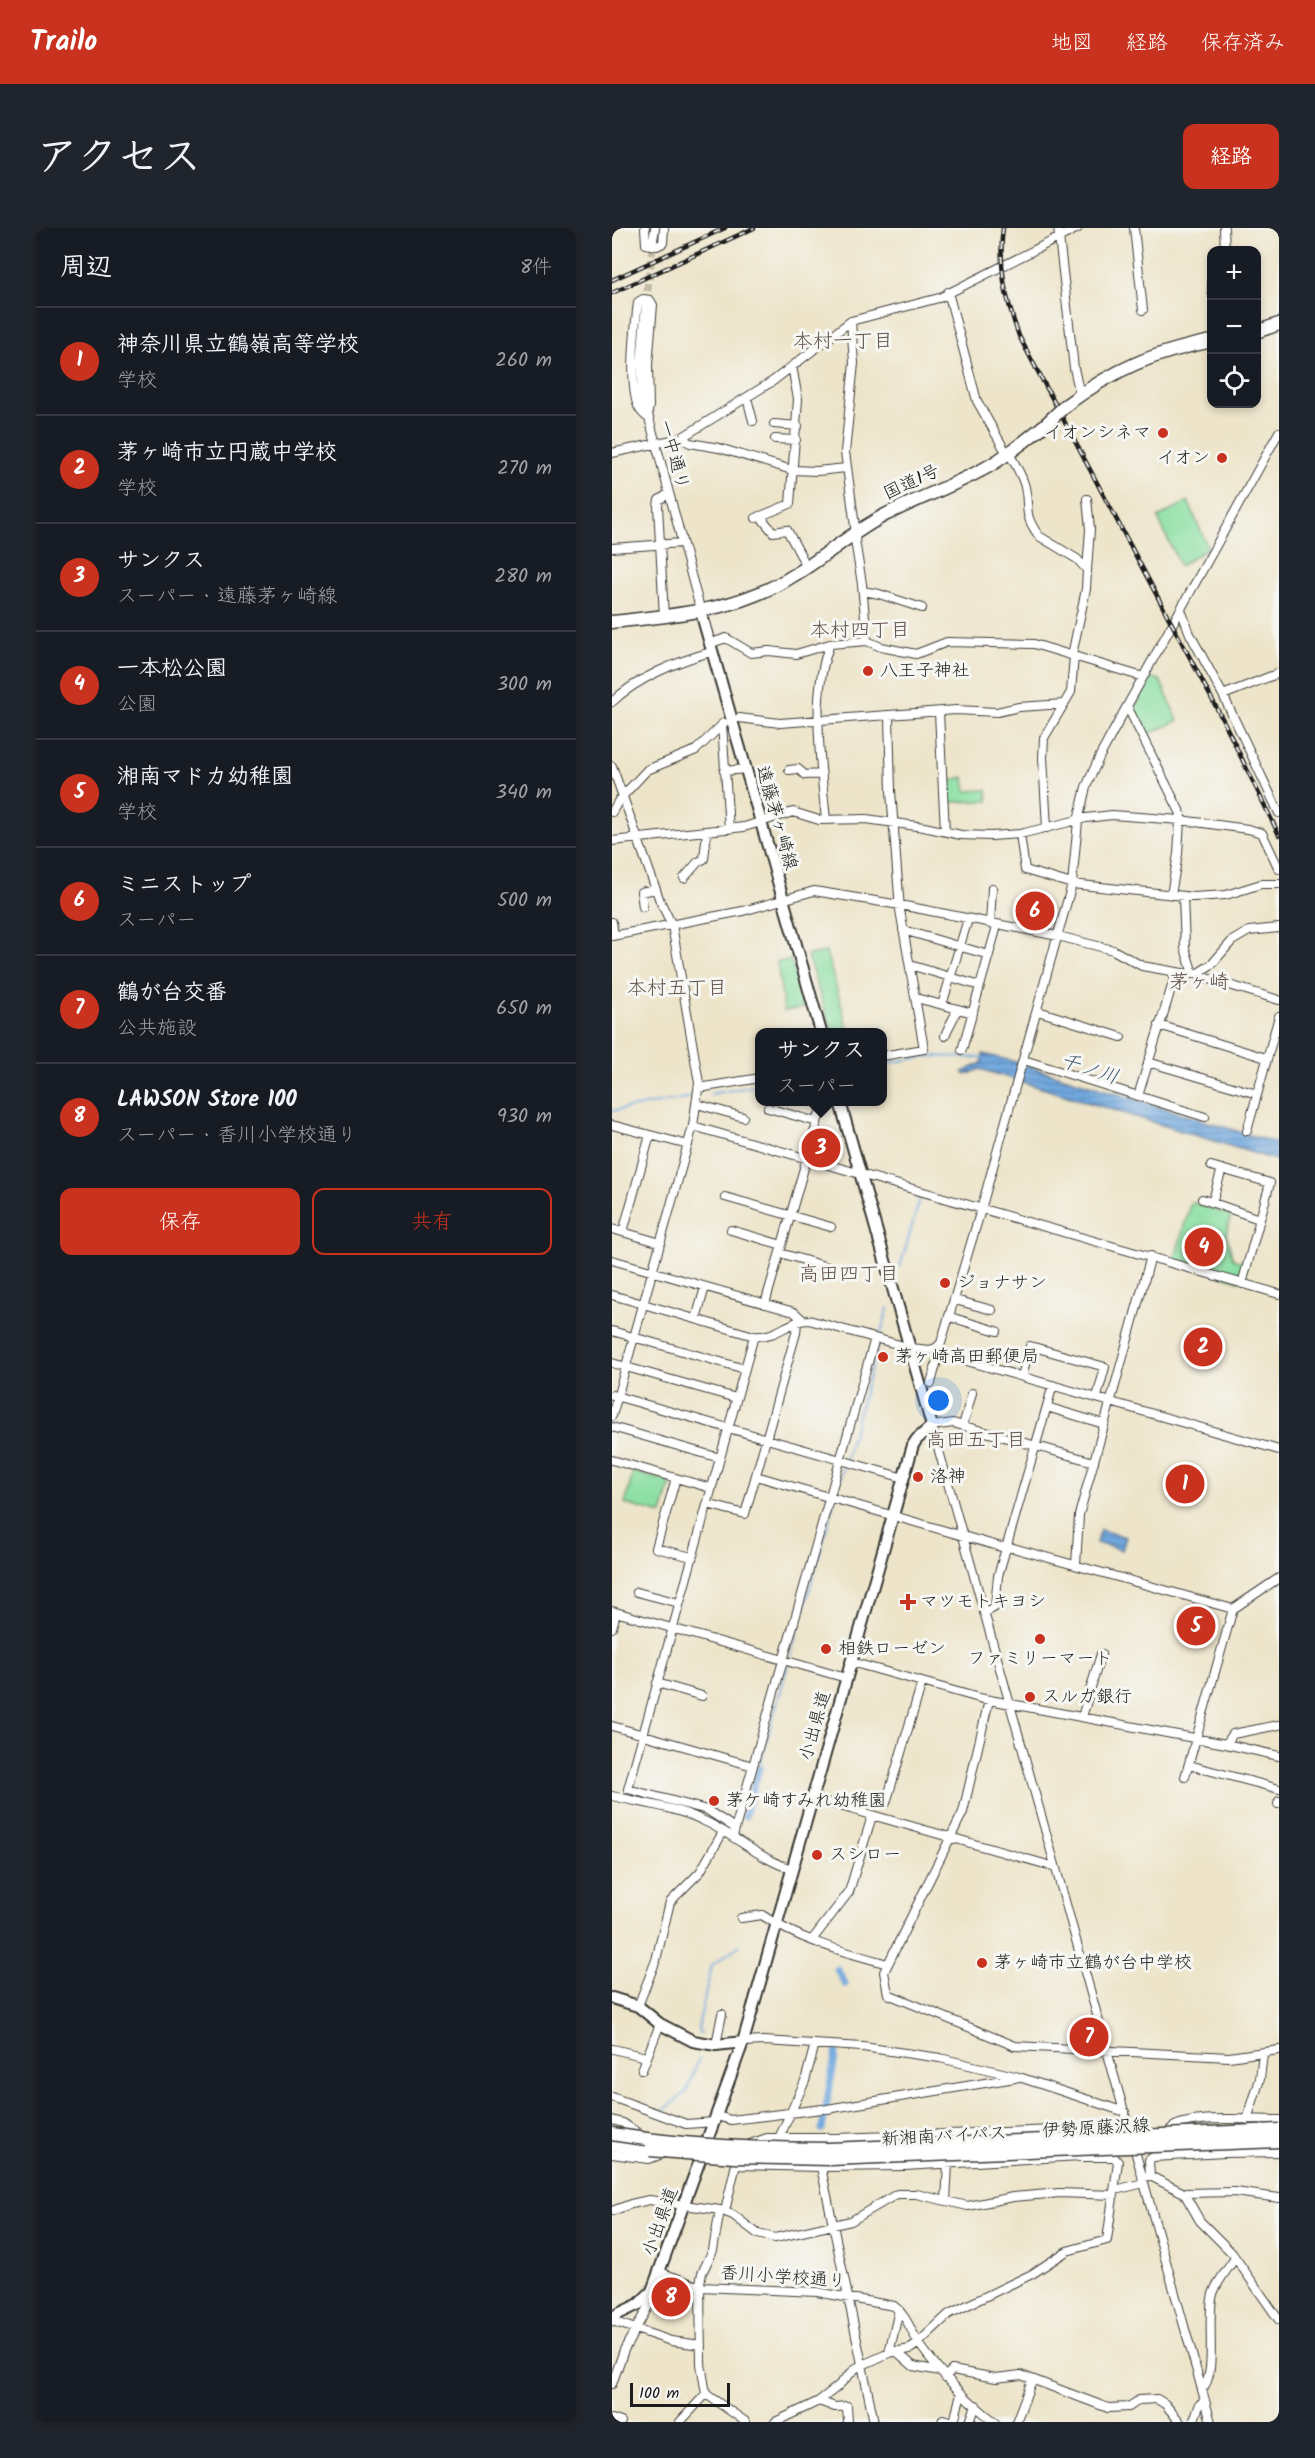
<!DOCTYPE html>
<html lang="ja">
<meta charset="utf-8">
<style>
:root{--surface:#171b24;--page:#20242c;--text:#f1f3f6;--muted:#9ea1a6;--line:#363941;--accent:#c8321e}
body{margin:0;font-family:Kalam,"Klee One",sans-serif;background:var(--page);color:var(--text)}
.controls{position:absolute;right:18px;top:18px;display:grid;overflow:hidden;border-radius:12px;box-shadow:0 3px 9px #0003}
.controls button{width:54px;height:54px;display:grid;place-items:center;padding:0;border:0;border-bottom:2px solid var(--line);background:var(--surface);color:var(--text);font:30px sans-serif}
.scale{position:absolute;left:18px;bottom:15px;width:100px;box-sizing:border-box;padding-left:6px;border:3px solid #1c1c1c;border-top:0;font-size:16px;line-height:21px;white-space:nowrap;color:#1c1c1c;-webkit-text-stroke:4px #f6f6f2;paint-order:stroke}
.you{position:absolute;left:327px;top:1173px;width:21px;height:21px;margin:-15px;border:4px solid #fff;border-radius:50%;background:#1a73e8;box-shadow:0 0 0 9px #1a73e833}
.badge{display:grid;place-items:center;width:39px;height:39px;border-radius:50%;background:var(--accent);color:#fff;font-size:20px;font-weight:700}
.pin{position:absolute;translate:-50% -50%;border:3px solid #fff;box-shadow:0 2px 6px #0006}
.popup{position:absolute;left:143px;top:800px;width:132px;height:78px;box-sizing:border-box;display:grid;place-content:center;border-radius:12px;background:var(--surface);filter:drop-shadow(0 2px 4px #0005);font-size:20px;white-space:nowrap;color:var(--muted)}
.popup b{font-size:22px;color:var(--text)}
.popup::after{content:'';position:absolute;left:50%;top:100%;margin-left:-12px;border:12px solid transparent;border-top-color:var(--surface)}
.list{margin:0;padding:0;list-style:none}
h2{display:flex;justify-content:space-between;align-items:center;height:78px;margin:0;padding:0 24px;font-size:26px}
h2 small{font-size:20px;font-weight:400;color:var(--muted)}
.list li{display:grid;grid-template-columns:39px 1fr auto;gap:18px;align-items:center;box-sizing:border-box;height:108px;padding:0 24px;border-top:2px solid var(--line)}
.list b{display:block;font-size:22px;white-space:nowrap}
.list p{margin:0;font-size:20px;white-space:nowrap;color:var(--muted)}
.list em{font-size:20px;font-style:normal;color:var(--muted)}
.actions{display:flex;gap:12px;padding:18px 24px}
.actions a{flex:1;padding:14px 0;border:2px solid var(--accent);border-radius:12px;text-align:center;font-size:21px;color:var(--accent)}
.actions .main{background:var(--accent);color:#fff}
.icon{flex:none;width:33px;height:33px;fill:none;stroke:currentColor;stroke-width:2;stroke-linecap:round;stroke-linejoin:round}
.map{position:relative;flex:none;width:667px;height:2194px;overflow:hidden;border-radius:12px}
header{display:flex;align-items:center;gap:36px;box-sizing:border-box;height:84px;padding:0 30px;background:var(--accent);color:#fff}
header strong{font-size:28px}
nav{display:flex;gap:33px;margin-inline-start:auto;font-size:21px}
.intro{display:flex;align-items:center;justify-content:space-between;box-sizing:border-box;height:144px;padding:0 36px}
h1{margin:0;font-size:42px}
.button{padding:15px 27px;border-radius:12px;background:var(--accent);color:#fff;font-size:21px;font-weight:700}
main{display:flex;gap:36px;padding:0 36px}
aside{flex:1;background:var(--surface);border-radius:12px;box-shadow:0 3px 9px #0003}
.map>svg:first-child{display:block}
.green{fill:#8adfa1;stroke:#537e5e;stroke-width:1.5}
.water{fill:url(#water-rules);stroke:#46627e;stroke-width:1.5}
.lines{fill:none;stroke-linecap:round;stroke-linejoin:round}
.stream{stroke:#71a8df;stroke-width:2}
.canal{stroke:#71a8df;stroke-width:7}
.minor-tunnel{stroke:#c3bca6;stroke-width:8;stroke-dasharray:8 4;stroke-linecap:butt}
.minor-casing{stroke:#3b3a36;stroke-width:10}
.major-casing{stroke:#3b3a36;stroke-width:14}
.highway-casing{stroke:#3b3a36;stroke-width:15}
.minor{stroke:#fff;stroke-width:8}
.major{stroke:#fff;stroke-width:10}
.highway{stroke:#fff;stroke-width:12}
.rail-casing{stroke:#1c1c1c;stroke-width:4.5}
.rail{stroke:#f6f6f2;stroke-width:2;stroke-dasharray:7;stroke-linecap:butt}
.highway-bridge-casing{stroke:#3b3a36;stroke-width:15;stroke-linecap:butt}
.highway-bridge{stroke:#fff;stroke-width:12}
.poi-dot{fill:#c8321e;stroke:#f6f6f2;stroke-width:2}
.labels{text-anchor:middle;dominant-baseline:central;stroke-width:6;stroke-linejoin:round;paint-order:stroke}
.poi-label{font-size:18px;fill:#1c1c1c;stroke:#f6f6f2;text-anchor:start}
.street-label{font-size:18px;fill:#1c1c1c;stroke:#f6f6f2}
.neighbourhood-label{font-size:20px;fill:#63524c;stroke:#f6f6f2}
.water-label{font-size:20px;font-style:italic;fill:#425b74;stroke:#f6f6f2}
</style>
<header>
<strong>Trailo</strong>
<nav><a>地図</a><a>経路</a><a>保存済み</a></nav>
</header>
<div class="intro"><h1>アクセス</h1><a class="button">経路</a></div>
<main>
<aside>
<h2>周辺<small>8件</small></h2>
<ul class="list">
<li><span class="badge">1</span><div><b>神奈川県立鶴嶺高等学校</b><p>学校</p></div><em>260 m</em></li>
<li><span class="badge">2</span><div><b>茅ヶ崎市立円蔵中学校</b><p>学校</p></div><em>270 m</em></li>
<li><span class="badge">3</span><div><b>サンクス</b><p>スーパー · 遠藤茅ヶ崎線</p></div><em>280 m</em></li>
<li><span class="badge">4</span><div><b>一本松公園</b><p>公園</p></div><em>300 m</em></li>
<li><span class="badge">5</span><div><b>湘南マドカ幼稚園</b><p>学校</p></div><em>340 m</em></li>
<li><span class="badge">6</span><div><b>ミニストップ</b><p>スーパー</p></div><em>500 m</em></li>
<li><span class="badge">7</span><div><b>鶴が台交番</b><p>公共施設</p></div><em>650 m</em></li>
<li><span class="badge">8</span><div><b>LAWSON Store 100</b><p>スーパー · 香川小学校通り</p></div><em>930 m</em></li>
</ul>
<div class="actions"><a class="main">保存</a><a>共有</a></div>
</aside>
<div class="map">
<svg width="667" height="2194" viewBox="0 0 667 2194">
<defs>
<pattern id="water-rules" width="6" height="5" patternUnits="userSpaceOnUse" patternTransform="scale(1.5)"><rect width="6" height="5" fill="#71a8df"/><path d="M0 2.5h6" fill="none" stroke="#5c88b4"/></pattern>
</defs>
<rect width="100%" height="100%" fill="#f6f6f2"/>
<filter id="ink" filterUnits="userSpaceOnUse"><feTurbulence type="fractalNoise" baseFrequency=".0167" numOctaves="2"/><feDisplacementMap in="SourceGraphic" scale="12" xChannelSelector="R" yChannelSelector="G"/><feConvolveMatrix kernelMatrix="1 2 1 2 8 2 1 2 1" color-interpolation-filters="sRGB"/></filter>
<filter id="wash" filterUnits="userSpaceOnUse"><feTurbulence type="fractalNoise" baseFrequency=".008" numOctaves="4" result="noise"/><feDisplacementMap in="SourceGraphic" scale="24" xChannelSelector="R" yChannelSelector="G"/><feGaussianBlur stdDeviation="1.35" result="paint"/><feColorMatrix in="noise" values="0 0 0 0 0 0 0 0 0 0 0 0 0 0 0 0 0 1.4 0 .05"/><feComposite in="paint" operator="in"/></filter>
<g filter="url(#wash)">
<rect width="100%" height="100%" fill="#ede4c9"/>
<path class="green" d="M576 273 596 320 568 338 546 290Z
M539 450 548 452 566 493 534 507 521 483Z
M352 549 354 563 375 562 376 573 334 574 333 554Z
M214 724 237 804H220L195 727Z
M179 732 192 780 172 783 165 734Z
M579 974 619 987 614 1006 621 1031 632 1035 627 1053 562 1033Z
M21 1244 59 1254 50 1286 13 1276Z"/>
<path class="water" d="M371 826 400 833 667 916V933L368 841 354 847 351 844 370 835Z
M488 1302 514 1309 510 1322 484 1315Z"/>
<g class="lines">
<path class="stream" d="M270 836 318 828 373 830
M98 866 148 857
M0 883 80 869
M288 1039 309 967
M178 1431 276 1080
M147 1540 176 1436
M88 1806 86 1800 100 1737 128 1717
M51 1883 74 1864 87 1831"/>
<path class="canal" d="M133 1588 147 1540
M225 1741 233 1756
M210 1901 224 1824"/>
</g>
</g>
<g filter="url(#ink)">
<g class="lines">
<path class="minor-tunnel" d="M34 75 41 13"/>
<defs>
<path id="minor" d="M33 0 34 16 45 18 51 15 52 0
M446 0 462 140 468 167
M522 0 531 82
M612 0 613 22
M41 13 43 0
M600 39V64
M336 64 365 173 395 226
M31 71 38 72 41 77 36 137 37 178 35 189C31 186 28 183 26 178 17 157 23 99 26 74Z
M34 75 29 135 30 164 89 384
M239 93 242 135 233 224 244 306 243 312 250 356 255 413
M135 170 141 193
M162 196 186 198
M69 210 78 215 107 220 180 242 205 243 234 240
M163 211 184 212
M397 224C402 236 410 246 413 259 418 281 410 285 427 308L465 331 475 342 474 361 460 427
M0 225 69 210 161 153 239 93 327 70 466 0
M475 271 478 301 475 342
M148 288 161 304 175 302 195 339
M144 290 178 276 186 171 180 138
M0 320 70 315
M251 363 267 366 310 380
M569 382 578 406 611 467 667 585
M52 389 46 278 47 272 56 266
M97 416 114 410 139 425 157 423 184 426 218 416 255 413 269 419 304 426 335 414 422 416 531 449
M611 467 667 445
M0 474C25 450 66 433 99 424
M515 478 569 586 568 592 636 601 650 605 667 641
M327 485 333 603
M127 490 168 495 344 482 385 484 407 479 452 476
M110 496 117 601
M0 538 48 673 60 697 87 855 81 898 0 1188
M177 542 186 541 193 547 210 546
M112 543 134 541
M0 584 7 572 35 542 84 522 112 495
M214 592C209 540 198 465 218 416
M435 600 431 530 432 510 459 464 462 428
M408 606 413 642 460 656 582 669 614 667 649 656H667
M0 613 132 599 181 584 207 592 254 591 312 599 349 607 379 608 408 606 474 590 500 587 568 592 566 626 559 667
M72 650 86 634 92 631 95 603
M571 668 573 720 581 746
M31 679 29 664 44 661
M0 694 2 707
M378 696 380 660
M291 702 377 727
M0 708 131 683 202 663 288 677 446 708 501 722 530 738 576 746 586 745 600 736 620 713 637 703 667 700
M298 737 368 758
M586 745 594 750 667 772
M304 770 361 785
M330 777 356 691
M426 783 509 809
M547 797 654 830
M333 808C336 798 342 792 345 781
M350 822 385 698
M270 828 312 821 288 682 279 563 277 489
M412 832 593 889
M536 834 645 866
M87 860 148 850
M526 868 564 745
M85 876 131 889
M156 880 205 894
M0 897 76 917
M81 898 667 1066
M635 903 667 788
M599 938 658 955 630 1056
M113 969 219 999
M590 971 647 991
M600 975 610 941
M0 1001 49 1015
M119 1002 170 1017
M11 1004 38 907
M168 1025 219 1040
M0 1032 182 1084 191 1092
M0 1067 142 1108C166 1110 176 1092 197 1092L299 1120 317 1122 324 1120 329 1115 368 985 460 656 466 593 474 559 488 528 515 478 667 204
M343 1072 380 1082
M153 1076 211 874
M338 1089 385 1103
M84 1091 93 1059
M0 1103 133 1141
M324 1120 327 1125 667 1222
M0 1135 124 1170
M410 1148 418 1118 493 1139 485 1169
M319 1155 327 1125
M0 1167 292 1250
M438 1180 492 1196
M351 1198 360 1165
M0 1199 108 1230
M0 1232 99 1260
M482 1234 341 1195 320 1198 599 2194
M144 1248 389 1319 394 1318 621 1381
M64 1250 44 1320 80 1329
M95 1276 133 1286 184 1105 185 1094
M464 1337 467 1287 539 1028
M25 1364 67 1375
M0 1383 234 1450
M372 1385 383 1379 386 1348 441 1157
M0 1400 4 1385
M239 1434 367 1470 614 1516 667 1528
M45 1455 90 1468
M377 1472 351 1584 272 1744 276 1766 403 1818 617 1829 667 1822
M470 1489 489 1426
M0 1498 141 1538
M614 1516 621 1506 667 1497
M577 1537 667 1561
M573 1549 621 1381 667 1350
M0 1568C29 1575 63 1579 90 1592 122 1606 147 1631 180 1641
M200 1570 443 1639
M274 1575 310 1454
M666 1576 667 1573
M123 1600 95 1582 16 1561 142 1108
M121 1608 263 1110
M129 1690 150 1687C188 1713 233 1724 276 1736
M200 1712 237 1664 260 1588
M26 1778 44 1732 58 1674 88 1644 111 1604
M131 1814 152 1813 251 1819 328 1830 407 1849 513 1884
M104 1817 110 1786
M1 1821 34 1829
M30 1842 48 1796
M0 1869 74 1896 103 1894
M215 1881 403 1850
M105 1888 119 1892 210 1881
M0 1892 11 1895 30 1908
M635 1892 648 1851 651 1825
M417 1903 443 1902
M553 1908C556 1904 559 1900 563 1898 584 1887 642 1892 667 1892
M167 1910 193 1853 203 1816
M613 1920V1925L667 1924
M136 1921 138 1916 155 1910H224L417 1903 422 1914
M0 1926 37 1931 55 1924
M124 1937 209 1939 292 1938 469 1928
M209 1939 262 2194
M538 1948 537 1932 541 1929 613 1925
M530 1949 538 1948 572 1965 588 1993 620 2025 667 2092
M503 1962 532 1955
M572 1965 623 1964 667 1970
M334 1973 336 1936
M108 1982 101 2022 90 2045 88 2055 89 2136 94 2166 134 2194
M0 1983 19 1976 37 1972 108 1982 121 1987 146 2006 163 2010 239 1993 285 1966H304L356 1978 401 1969 448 1965 502 1967
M113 1983 125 1932
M48 2044 88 2059 205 2064 282 2078C295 2088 299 2104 308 2117 329 2146 354 2172 383 2194
M0 2093 59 2113 89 2117
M284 2123 301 2138 328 2143
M277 2125 287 2082
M333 2149 340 2142 384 2150 409 2147 496 2180 517 2179 527 2172 545 2171 553 2176 568 2194
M0 2156 12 2122 37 2077 35 2070
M590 2161C606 2147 594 2089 601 2066 605 2053 616 2041 623 2030
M207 2173 223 2179 235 2178 236 2194
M0 2191 9 2194
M68 2194 94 2166
M163 2194 207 2173 225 2159 244 2140 277 2125 298 2121 304 2117 337 2086 420 2046 455 2023 495 2012 506 1934 502 1929H467
M330 2194 331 2191 342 2194 349 2165
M358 2194 364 2177
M404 2194 420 2152
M581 2194 588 2176 593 2172"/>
<path id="major" d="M89 384 209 804
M0 1770 26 1778 48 1796 81 1813 104 1817 131 1814
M0 2089 27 2076 40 2063 131 1814 301 1217 305 1211 320 1198 228 874"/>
<path id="highway" d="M644 104 667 96
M454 177C503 141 540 125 600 113
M0 394C66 387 126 383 184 346 215 327 243 302 275 286 309 269 346 256 379 237 398 225 416 211 434 196
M0 1916 38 1922"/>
</defs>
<use href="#minor" class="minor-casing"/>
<use href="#major" class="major-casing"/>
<use href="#highway" class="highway-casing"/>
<use href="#minor" class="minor"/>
<use href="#major" class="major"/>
<use href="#highway" class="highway"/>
<defs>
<path id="rail" d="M391 0C386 38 394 72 407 108L611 492 667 607
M0 52 113 0
M0 65 142 0"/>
</defs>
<use href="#rail" class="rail-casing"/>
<use href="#rail" class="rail"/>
<defs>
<path id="highway-bridge" d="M434 196 454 177
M0 1906C72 1918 144 1921 217 1921L667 1902
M38 1922 122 1929 218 1931 667 1913"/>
</defs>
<use href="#highway-bridge" class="highway-bridge-casing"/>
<use href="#highway-bridge" class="highway-bridge"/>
</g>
</g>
<g class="poi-dot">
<circle cx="551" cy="205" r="6"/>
<circle cx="610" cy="230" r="6"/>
<circle cx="256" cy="443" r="6"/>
<circle cx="333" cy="1055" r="6"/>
<circle cx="271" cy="1129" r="6"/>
<circle cx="306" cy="1249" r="6"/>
<path d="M293 1365h6v6h6v6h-6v6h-6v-6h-6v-6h6z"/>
<circle cx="428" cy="1411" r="6"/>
<circle cx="214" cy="1421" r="6"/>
<circle cx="418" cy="1469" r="6"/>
<circle cx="102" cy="1573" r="6"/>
<circle cx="205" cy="1627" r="6"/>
<circle cx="370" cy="1735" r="6"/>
</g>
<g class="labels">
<g class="poi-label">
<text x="539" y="205" text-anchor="end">イオンシネマ</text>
<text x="598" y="230" text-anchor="end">イオン</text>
<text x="268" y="443">八王子神社</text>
<text x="345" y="1055">ジョナサン</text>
<text x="283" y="1129">茅ヶ崎高田郵便局</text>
<text x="318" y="1249">洛神</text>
<text x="308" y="1374">マツモトキヨシ</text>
<text x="226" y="1421">相鉄ローゼン</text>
<text x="428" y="1431" text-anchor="middle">ファミリーマート</text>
<text x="430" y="1469">スルガ銀行</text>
<text x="114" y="1573">茅ケ崎すみれ幼稚園</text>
<text x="217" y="1627">スシロー</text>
<text x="382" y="1735">茅ヶ崎市立鶴が台中学校</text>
</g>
<g class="street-label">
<text transform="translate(61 227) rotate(75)">一中通り</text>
<text transform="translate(300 255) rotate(-25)">国道1号</text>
<text transform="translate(164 590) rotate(74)">遠藤茅ヶ崎線</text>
<text transform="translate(204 1498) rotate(-74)">小出県道</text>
<text transform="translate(484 1901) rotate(-3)">伊勢原藤沢線</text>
<text transform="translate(332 1909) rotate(-3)">新湘南バイパス</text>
<text transform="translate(49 1994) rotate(-70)">小出県道</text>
<text transform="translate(171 2050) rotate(4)">香川小学校通り</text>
</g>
<g class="neighbourhood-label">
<text x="231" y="114">本村一丁目</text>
<text x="248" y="403">本村四丁目</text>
<text x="587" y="755">茅ヶ崎</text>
<text x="65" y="761">本村五丁目</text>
<text x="237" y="1047">高田四丁目</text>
<text x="364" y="1213">高田五丁目</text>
</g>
<g class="water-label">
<text transform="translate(477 842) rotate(18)">千ノ川</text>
</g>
</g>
</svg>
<div class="controls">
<button>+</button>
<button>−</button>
<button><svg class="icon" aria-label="locate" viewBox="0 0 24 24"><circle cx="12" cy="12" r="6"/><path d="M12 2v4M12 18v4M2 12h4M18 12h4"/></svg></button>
</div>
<div class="scale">100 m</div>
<div class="you"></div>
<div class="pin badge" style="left:573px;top:1256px">1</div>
<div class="pin badge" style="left:591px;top:1119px">2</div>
<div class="pin badge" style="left:209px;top:920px">3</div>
<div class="popup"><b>サンクス</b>スーパー</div>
<div class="pin badge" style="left:592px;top:1019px">4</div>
<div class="pin badge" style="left:584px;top:1398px">5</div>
<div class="pin badge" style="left:423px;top:683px">6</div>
<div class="pin badge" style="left:477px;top:1809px">7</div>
<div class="pin badge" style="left:59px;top:2069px">8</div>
</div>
</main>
